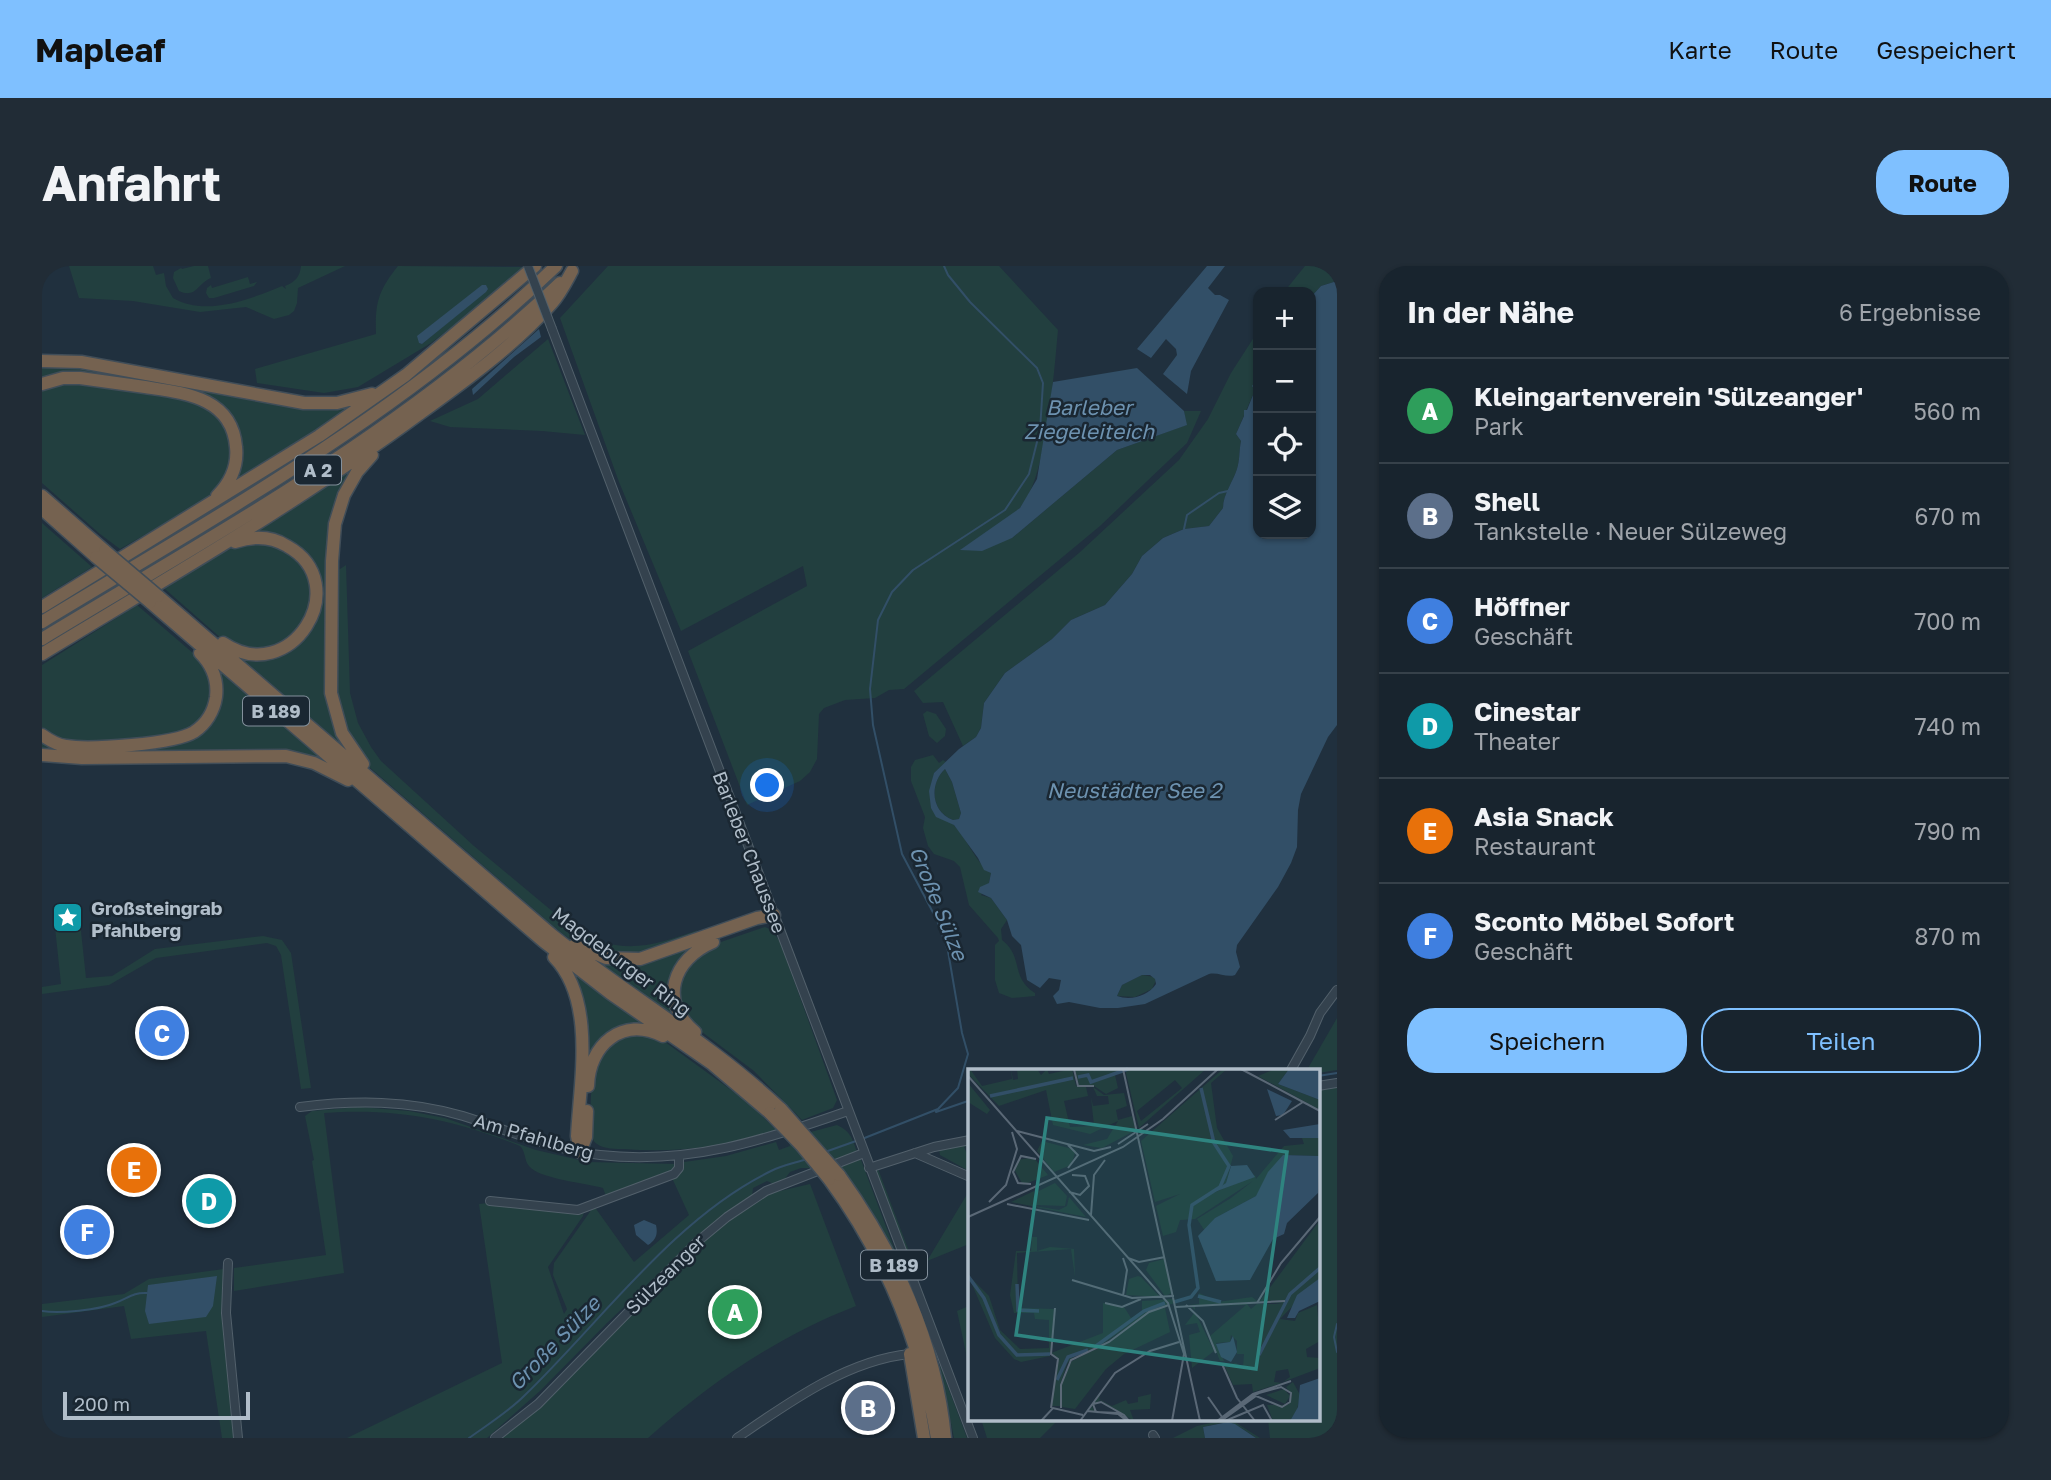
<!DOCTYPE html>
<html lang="de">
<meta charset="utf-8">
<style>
:root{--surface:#18242e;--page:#212c36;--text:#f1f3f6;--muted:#9fa4aa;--line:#36414a;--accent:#7fc0ff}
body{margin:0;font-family:"Golos Text",sans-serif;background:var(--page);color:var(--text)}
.controls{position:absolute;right:21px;top:21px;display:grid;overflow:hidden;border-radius:14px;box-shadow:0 2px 5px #0004}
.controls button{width:63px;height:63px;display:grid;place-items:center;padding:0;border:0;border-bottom:2px solid var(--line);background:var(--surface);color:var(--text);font:35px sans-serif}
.scale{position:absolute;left:21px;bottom:18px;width:187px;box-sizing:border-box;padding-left:7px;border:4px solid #b0bdc9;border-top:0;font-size:19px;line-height:24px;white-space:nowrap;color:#b0bdc9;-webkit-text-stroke:5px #1a2732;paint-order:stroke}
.you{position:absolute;left:726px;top:520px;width:24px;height:24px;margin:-18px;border:5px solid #fff;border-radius:50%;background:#1a73e8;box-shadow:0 0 0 10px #1a73e833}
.badge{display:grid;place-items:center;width:46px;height:46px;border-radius:50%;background:var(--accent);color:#fff;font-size:23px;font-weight:700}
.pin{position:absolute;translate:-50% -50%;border:4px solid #fff;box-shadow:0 2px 7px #0006}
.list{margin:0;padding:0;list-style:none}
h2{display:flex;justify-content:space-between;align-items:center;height:91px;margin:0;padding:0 28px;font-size:30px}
h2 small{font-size:23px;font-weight:400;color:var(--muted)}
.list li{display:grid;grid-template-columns:46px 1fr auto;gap:21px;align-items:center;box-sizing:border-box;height:105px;padding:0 28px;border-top:2px solid var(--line)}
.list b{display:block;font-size:26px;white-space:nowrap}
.list p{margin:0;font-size:23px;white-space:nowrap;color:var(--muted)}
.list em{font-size:23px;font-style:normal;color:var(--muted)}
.actions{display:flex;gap:14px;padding:21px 28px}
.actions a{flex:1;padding:16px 0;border:2px solid var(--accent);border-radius:28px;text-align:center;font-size:24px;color:var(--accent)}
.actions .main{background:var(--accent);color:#111}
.icon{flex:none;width:38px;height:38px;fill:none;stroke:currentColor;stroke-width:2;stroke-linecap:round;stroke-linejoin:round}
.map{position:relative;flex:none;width:1295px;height:1172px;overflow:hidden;border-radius:28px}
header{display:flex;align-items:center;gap:42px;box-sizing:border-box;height:98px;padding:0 35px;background:var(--accent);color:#111}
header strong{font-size:33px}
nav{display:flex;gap:38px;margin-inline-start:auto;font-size:24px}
.intro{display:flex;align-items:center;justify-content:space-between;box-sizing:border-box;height:168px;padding:0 42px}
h1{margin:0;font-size:49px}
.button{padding:18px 32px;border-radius:28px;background:var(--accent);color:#111;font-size:24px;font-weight:700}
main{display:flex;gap:42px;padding:0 42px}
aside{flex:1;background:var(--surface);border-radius:28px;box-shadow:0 2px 5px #0004}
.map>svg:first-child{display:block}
.green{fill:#223f3f;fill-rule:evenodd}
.water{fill:#324f67;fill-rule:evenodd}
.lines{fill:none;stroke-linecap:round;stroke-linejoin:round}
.stream{stroke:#324f67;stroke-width:2}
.minor-casing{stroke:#52606b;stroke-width:10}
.highway-casing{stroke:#404d58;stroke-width:15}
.minor{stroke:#34424e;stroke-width:8}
.highway{stroke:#756250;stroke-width:12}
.minor-bridge-casing{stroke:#52606b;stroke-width:10;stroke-linecap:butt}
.highway-bridge-casing{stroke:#404d58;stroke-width:15;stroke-linecap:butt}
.minor-bridge{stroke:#34424e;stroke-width:8}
.highway-bridge{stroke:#756250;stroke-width:12}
.labels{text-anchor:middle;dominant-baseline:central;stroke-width:5;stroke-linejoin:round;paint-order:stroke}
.shield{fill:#1a2732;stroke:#83909c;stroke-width:2}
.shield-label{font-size:18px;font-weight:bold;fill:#b0bdc9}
.street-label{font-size:19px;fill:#b0bdc9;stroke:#1a2732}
.poi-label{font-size:19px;font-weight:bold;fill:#b0bdc9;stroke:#1a2732;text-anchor:start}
.water-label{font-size:21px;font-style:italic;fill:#6d92b0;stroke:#1a2732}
.inset-river{fill:none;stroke:#324f67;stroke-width:3.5}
.inset-road{fill:none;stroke:#5a6876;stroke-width:2}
.view{fill:#2f8480;fill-opacity:0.15;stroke:#2f8480;stroke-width:3.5}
.inset-edge{fill:none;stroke:#b0bdc9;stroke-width:3.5}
</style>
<header>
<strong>Mapleaf</strong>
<nav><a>Karte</a><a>Route</a><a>Gespeichert</a></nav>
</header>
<div class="intro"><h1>Anfahrt</h1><a class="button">Route</a></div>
<main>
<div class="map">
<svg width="1295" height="1172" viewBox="0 0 1295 1172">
<rect width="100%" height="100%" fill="#20303e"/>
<path class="green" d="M27 0H111L114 9 122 7 124 20 131 32C163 51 209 33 240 20L244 23 243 20C253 16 258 11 259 0H303L256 22 255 37 252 45 247 49 232 53 204 41 158 46 91 35 37 32Z
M152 0H166L169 12C156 17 154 33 137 25L131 12 132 6 139 2 140 3Z
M356 0 481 1 430 46 389 77 316 121 282 127 215 117 213 103 334 68C333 37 336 25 356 0ZM446 23 380 78 377 77 408 47Z
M566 0H957L1016 64C1012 105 1005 215 977 243 964 257 936 272 920 283L970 272 1075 184 1144 159 1142 145H1159L1145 177 1058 260 862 423 847 424 833 432 803 434 782 442 777 448 775 493 768 506 758 515 705 539 646 385 765 320 761 300 639 365 577 216 518 52Z
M1263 0H1295V15L1279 20 1269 31V26H1242Z
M206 11 208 18 215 16 212 20 172 32H167L164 27 165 22 169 19 170 22Z
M1216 65V118L1212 117 1213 124 1194 168 1199 175C1197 184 1198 194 1195 203 1191 216 1181 228 1181 242L1167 260 1142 263 1121 272 1100 290 1090 308 1063 339 1029 354 1010 373 963 407 942 437 939 462 934 471 921 480 901 436 881 437 872 425 1037 287 1137 194 1166 153 1189 107Z
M506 73 543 169 500 165 408 161 388 155 436 133Z
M0 100H31L261 142 287 143 316 138 188 222 199 188 170 133 0 114Z
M22 115 138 130 174 146 190 175 188 205 167 232 78 283 58 268 0 217V123Z
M327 188 298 229 284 412 301 480 198 391 253 380 266 367 269 297 209 268Z
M0 257 50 301 0 332Z
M218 275 244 283 264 304 270 329 262 358 240 379 212 385 180 373 123 323C153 304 182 279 218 275Z
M304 299 308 427 316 457 329 481 339 495 432 580 534 665C580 690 611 680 656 664L644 675 586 691 542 683 518 666 326 500 315 488 293 438 292 307Z
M95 339 159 394 170 416 167 442 156 458 128 470 44 477 17 473 0 461V399Z
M175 403 282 495 249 486 43 488 0 485V475L20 484 160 466Z
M885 445 894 448 904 463 903 470 895 477 887 470 881 448Z
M891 489 897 497 901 494 904 496 892 507 889 542C896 547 905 552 912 559 926 574 933 596 949 607L947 617 939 629 949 632 965 654 959 663 960 674C982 691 968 711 993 727V730L970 732 957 727 953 714V679L957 675 956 672 927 639 918 601 912 595 892 588 886 580 881 562 883 551 869 515V501L873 494Z
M903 503 910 516 919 547 917 553 911 554C889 546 887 518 903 503Z
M36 637 44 712 70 710 113 683 221 670 240 674 249 687 269 822 259 823 239 689 234 680 225 677 114 692 67 719 0 728V721L19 718 11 642Z
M723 661 730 664 738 676 795 834 791 842 760 854 712 805 656 763 642 746 636 724 641 704 673 678Z
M677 670 638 696 637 754 545 690 566 695Z
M530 706 601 758 587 761 546 797Z
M1100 709 1112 711 1114 714 1110 723 1093 731 1075 730 1080 719Z
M1295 752V804L1276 807V804H1265Z
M593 768 619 773 707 837 734 864C685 881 634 887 582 883 574 883 562 883 555 878 550 875 550 869 549 864 549 834 545 795 572 776 578 772 587 770 593 768Z
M1295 821V1172H1228L1226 1153H1276V823Z
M318 841 367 845 403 852 494 884 546 896 634 898 631 905 564 930 561 922C544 917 497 913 487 900 482 894 484 886 478 880 410 853 355 842 282 847L302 1007 192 1025V1002L284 989 270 895 272 894 263 850 270 845Z
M795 859C808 865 810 871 815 886L769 902H759L748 906 742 914 732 918 725 915 711 922 710 930 663 964 565 1057 499 1124 445 1172H305L460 1097 437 938 456 936 542 945 541 950 506 1001 522 1048 525 1043 511 1009 512 997 552 940 592 996 647 949 630 912 639 906 642 896 684 890 734 876 737 884 748 880 746 872Z
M927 876V880L922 881 927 892V905L898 889 897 883Z
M818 893 819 894 857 995 834 952 798 900Z
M836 903 875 1007 871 1004 834 908Z
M768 918 814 1040C736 1070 668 1117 606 1172H457L663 972 711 935 725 928Z
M927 925V978L885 995Z
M182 1003 180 1037 193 1172H180L164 1065 89 1073 82 1040 0 1051V1038L82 1028 107 1013Z
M927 1040V1101L915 1045Z
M897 1097 925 1172H912Z
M939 1153H1017L998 1172H945Z
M1182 1154 1191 1155 1218 1172H1214C1190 1155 1190 1154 1161 1161L1163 1172H1131L1155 1160Z"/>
<path class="water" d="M1165 0H1183L1166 22 1173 29H1178L1187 34 1149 105 1145 128 1121 108 1135 89 1134 83 1124 73 1109 92 1095 83Z
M1295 15V459L1286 471 1259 528 1256 544 1255 581 1249 597 1236 621 1195 679 1194 686 1198 701 1193 709C1185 712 1176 706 1167 708L1103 738 1076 742H1058L1027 736 1015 738 1011 730 1017 724 1019 714 1007 712 998 722 985 714 979 679 970 670 965 654 949 632 936 626 938 621 947 617 949 607 942 604 936 592 912 559 894 551 889 542 887 525 892 507 917 483 934 471 939 462 942 437 963 407 1010 373 1029 354 1063 339 1090 308 1100 290 1121 272 1142 263 1167 260 1181 242C1181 228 1191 216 1195 203 1198 194 1197 184 1199 175L1194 168 1202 150V144H1205L1213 124 1210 120 1212 117 1216 118V268H1269V31L1279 20ZM903 503 910 516 919 547 917 553 911 554C889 546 887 518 903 503ZM1100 709H1108L1113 713 1114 718C1106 730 1089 735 1075 730L1080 719Z
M440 19H444L446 23 444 26 380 78 377 77 375 70Z
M497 63 499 71 472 91 431 129 430 123Z
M1095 102 1142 145 1145 159 1075 184 970 272 940 285 918 284 978 242 995 213 1011 116Z
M602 954 614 959C616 968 614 974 606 979L594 969 592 959Z
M175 1010 171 1040 164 1051 107 1058 103 1045 106 1019Z
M1186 1156 1193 1158 1214 1172H1163L1161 1161Z"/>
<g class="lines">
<path class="stream" d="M1142 263 1145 249 1177 227 1186 225
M1276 810 1295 807
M894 846 926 835
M820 873 896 843 916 822 926 788 920 767 906 685 895 654 860 588 831 459 828 423 836 354 850 326 871 304 963 244 987 208 998 164 1001 117 995 102 928 36 906 9 902 0
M783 886 814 875
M0 1045C17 1048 57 1044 73 1037 85 1033 91 1026 105 1027
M1295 1058 1292 1071 1295 1086
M427 1172C445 1159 466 1146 482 1130 559 1056 632 952 729 905 741 899 753 897 765 893"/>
<defs>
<path id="minor" d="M510 63 931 1172
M1249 804 1268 770 1278 747 1295 724
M1276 820 1295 817
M258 841C313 834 366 834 421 850 466 864 510 884 558 889 647 899 723 874 806 845
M873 887 928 911
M827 902 892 881 928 874
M448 935 536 944 632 908 637 902V890
M186 997 184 1047 196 1172
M1111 1169 1113 1172
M453 1172 496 1138 655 976 685 951 724 925 822 887
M695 1172C746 1137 805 1094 868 1088"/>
<path id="highway" d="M0 95 39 96 262 137H295L330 128
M0 118 21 112H38C60 115 81 118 103 121 142 127 190 131 194 181 196 200 189 216 175 230
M0 230 63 285
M0 243 54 291
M116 330 510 669C585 729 669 777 739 843
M108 336 501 675 568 727 669 797 728 847
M0 341 277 170 364 109 493 0
M0 356C178 248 363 146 514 0
M0 373C178 265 366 163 518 17
M181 377C249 423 314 318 245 280 229 270 211 270 193 276
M0 388C127 311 256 237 376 149 423 115 472 80 510 37 518 28 524 16 530 5
M0 469C7 474 15 479 24 480 47 484 133 478 152 466 164 458 172 445 174 431 176 414 170 399 158 387
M0 489 40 492 244 490 272 497 306 514
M321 498 300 467 289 427 290 295 293 258 302 229 315 206 330 189
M533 679 564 692 598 693 715 652 732 649
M512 691C554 734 538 815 535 870L538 886
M653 766C616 735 631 693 671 676
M546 820C547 779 580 750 621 770
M538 886 544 871 545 845
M797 909C852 985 894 1077 903 1172
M787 913C844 990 879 1078 895 1172
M868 1088 882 1172"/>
</defs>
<use href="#minor" class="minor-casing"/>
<use href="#highway" class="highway-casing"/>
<use href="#minor" class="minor"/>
<use href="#highway" class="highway"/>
<defs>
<path id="minor-bridge" d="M486 0 510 63"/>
<path id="highway-bridge" d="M63 285 116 330
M54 291 108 336
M739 843 797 909
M728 847 759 879 787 913"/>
</defs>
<use href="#minor-bridge" class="minor-bridge-casing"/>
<use href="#highway-bridge" class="highway-bridge-casing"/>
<use href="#minor-bridge" class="minor-bridge"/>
<use href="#highway-bridge" class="highway-bridge"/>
</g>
<defs>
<symbol id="sight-square" viewBox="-11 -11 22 22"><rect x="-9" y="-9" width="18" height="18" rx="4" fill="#0f9aa8" stroke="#1a2732"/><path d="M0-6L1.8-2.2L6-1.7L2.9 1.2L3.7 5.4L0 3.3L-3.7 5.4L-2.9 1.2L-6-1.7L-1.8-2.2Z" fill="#fff"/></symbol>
</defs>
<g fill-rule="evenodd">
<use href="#sight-square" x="8" y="634" width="35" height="35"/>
</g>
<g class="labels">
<g class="shield">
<rect x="253" y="189.5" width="46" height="29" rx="5"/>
<rect x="201" y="430.5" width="66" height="29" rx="5"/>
<rect x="819" y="984.5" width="66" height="29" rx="5"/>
</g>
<g class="shield-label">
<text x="276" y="204">A 2</text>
<text x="234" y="445">B 189</text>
<text x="852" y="999">B 189</text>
</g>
<g class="street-label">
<text transform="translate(708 586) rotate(69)">Barleber Chaussee</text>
<text transform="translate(580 695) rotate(37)">Magdeburger Ring</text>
<text transform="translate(492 870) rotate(16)">Am Pfahlberg</text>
<text transform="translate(623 1008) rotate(-45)">Sülzeanger</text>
</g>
<g class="poi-label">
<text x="49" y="641">Großsteingrab<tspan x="49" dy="22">Pfahlberg</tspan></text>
</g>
<g class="water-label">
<text x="1047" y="141">Barleber<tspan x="1047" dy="24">Ziegeleiteich</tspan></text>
<text x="1092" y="524">Neustädter See 2</text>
<text transform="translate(897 637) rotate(68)">Große Sülze</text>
<text transform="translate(512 1077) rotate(-46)">Große Sülze</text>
</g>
</g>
<g transform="translate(926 803)">
<rect width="352" height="352" fill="#20303e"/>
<path d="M2 0 14 17 44 10 43 0 45 11 50 10 49 0H69L73 6 79 0 81 5 104 0 108 17 118 18 120 27 96 32 102 58 126 57 123 28 125 37 141 35 140 27H129L125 18 136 26 156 24 159 37 148 41 150 51 164 47 168 61 134 79 115 76 139 70 150 52 122 65 85 56 78 21 31 37 0 5ZM107 0H154V3L147 6 150 19 138 25 126 17 111 16ZM157 0 225 1 238 0 171 59ZM207 11 214 19 173 52 169 42ZM255 0H259L243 14 249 59 265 87 258 114 243 125 287 106 288 110 316 77 336 75 334 69H352V87L315 86 288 127 247 149 237 162 229 150 263 129 285 112 227 150 212 151 208 163 195 167 188 137 212 125 187 133 173 72ZM307 0H321L310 15 352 31V41L290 7ZM0 14 22 41 19 45 0 33ZM74 72 108 81 103 96 86 103 69 82ZM65 88 80 106 55 116 46 100 50 91ZM87 114 99 127 97 137 68 136 67 124ZM66 122V137L91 141 99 137 101 128 118 148 43 133ZM352 151V209L312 250 327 252 330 244 349 236 352 272 338 280 339 288 352 289V299L315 313 322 308 320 300 308 302 306 313 314 314 285 323 284 315 265 316 256 296 268 294 275 299 276 285H269V272L263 266 262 273 248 274 256 292H252L242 267 278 236 227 237V241L222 236 231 235V224L250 233 284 228 289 232 279 235 283 240 289 235H315L292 232ZM64 168H69V182L82 178 106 180 107 208 103 180 49 184 50 239 86 240 82 287 53 293 46 290 27 269 0 206 21 227 32 261 52 280 81 279V251L67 250 66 244H46L42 226 48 182H63ZM196 190 204 224 197 227 178 201 181 194ZM170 207 173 208 192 228 158 226 161 210ZM205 230 207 234 186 240 197 239 202 263 156 285 138 300 107 340 94 338 93 316 102 293 142 273 184 241 130 278 106 287 99 295 92 316V337H83L90 289 83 284 135 264V234L156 238 163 249 174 242V232ZM227 243 246 282 224 299 221 266 232 263 229 254 217 256ZM325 313 332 326 329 341 322 352H305L299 336H320L324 326 318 318ZM316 320 322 327 317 335 298 326ZM133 322 131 330 144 337 158 331 160 335 170 333V328L183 325 182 340 162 341 166 352 132 331 124 338 129 344 122 342 121 341Z" fill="#223f3f" fill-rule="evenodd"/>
<path d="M321 0H352V31L310 15ZM299 20 324 32 315 46 308 47ZM352 55V69H322L315 61ZM315 86 352 87 350 124 319 154 316 165 305 170 282 211 248 212 230 167 247 149 288 127 300 103ZM279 96 287 108 241 125 258 114 263 97ZM352 209V232L331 242 327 249H319L329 226ZM265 267 269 283 263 293 253 288 248 275 262 273ZM352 309V352H322L330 338 332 316Z" fill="#324f67"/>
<path class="inset-river" d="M110 8 120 6 123 13 160 0M22 27 105 9M0 207 16 229 31 266 49 286 82 285M49 215 50 241 71 242M230 227 253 233M206 233 223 228 230 219 221 156 224 136 252 118 261 97 246 74 233 19M128 277 176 242 197 234M291 286 322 225 352 199M89 311 100 288 120 281"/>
<path class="inset-road" d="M106 0 110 17H126M155 0 232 352M273 0 352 42M0 7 200 234 216 285 204 352M307 51 335 33M49 62 126 82 143 78M150 75 180 55M100 99 110 86 100 76M63 115 50 114 45 103 53 87 68 90M101 123 112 126 121 117 117 107 104 106M21 133 38 116 49 80 44 63M39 135 121 151M123 146 126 106 137 91M0 148 155 78 195 50 250 0M155 189 159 201 155 227M160 189 171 193 197 188M104 211 164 229 206 227M137 234 154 238 173 230M289 234 313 194 352 148M218 236 235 252 248 284M208 238 317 232M254 295 269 329 287 352M240 328 254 348M83 339 90 290 83 285 87 239M93 339V316L103 291 141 273 181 243 201 236M119 342 150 345 159 352M73 352 85 339 115 346M112 352 147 304 182 282 211 273M160 352 150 344 128 343 125 335 133 333 156 346 161 352M249 352 285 325 323 312M252 352 283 328 291 324 313 318 323 324 322 333 314 338 288 327 253 352M257 352 295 336 304 352"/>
<path class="view" d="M79 49 319 83 288 300 48 266Z"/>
<rect width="352" height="352" class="inset-edge"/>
</g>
</svg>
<div class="controls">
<button>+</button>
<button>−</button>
<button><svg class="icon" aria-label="locate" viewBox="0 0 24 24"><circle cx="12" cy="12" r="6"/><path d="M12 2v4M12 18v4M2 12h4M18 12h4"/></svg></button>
<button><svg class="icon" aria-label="layers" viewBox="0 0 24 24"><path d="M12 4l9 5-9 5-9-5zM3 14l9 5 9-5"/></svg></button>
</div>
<div class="scale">200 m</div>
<div class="you"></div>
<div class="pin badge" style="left:693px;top:1046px;background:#2e9e5b">A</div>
<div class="pin badge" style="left:826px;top:1142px;background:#5c6f8a">B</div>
<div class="pin badge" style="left:120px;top:767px;background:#3f7fe0">C</div>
<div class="pin badge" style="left:167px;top:935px;background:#0f9aa8">D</div>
<div class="pin badge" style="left:92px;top:904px;background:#e8710a">E</div>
<div class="pin badge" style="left:45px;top:966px;background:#3f7fe0">F</div>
</div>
<aside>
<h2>In der Nähe<small>6 Ergebnisse</small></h2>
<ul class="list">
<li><span class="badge" style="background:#2e9e5b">A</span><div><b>Kleingartenverein 'Sülzeanger'</b><p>Park</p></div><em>560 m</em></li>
<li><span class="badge" style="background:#5c6f8a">B</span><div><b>Shell</b><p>Tankstelle · Neuer Sülzeweg</p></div><em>670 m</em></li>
<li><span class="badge" style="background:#3f7fe0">C</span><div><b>Höffner</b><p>Geschäft</p></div><em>700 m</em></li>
<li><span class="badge" style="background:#0f9aa8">D</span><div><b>Cinestar</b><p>Theater</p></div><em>740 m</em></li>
<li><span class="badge" style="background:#e8710a">E</span><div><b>Asia Snack</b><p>Restaurant</p></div><em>790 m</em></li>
<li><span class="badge" style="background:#3f7fe0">F</span><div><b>Sconto Möbel Sofort</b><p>Geschäft</p></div><em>870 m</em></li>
</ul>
<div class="actions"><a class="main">Speichern</a><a>Teilen</a></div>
</aside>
</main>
